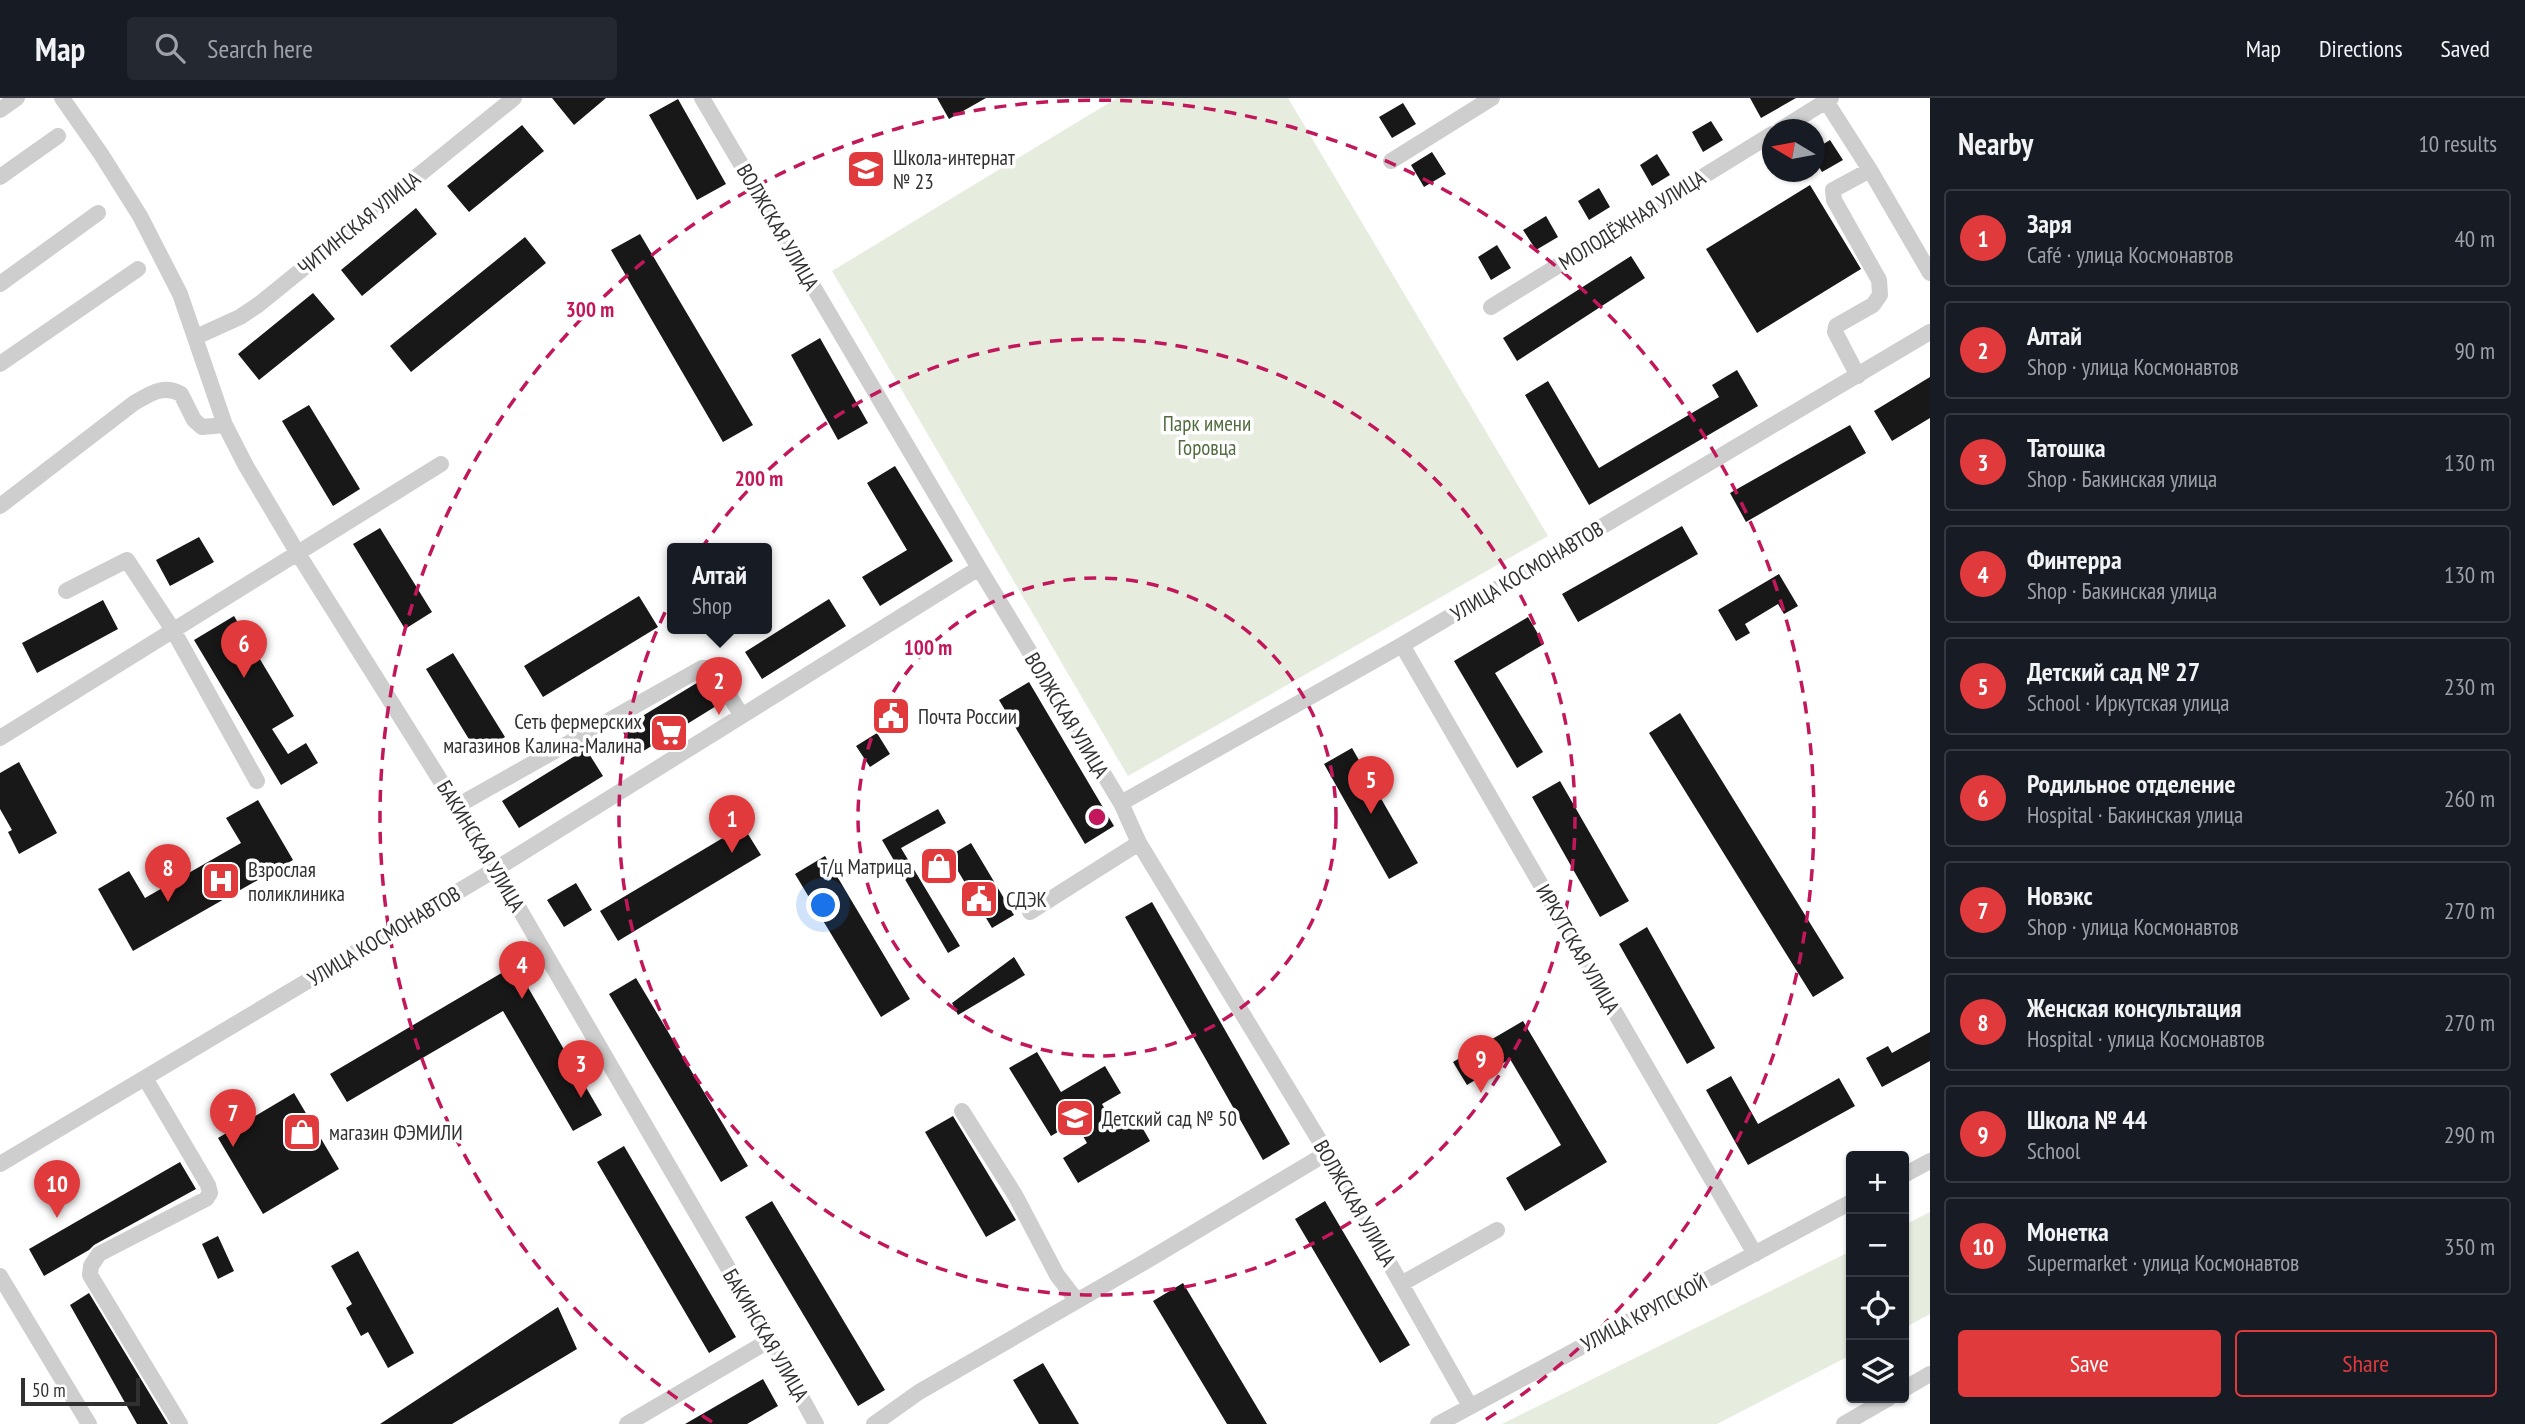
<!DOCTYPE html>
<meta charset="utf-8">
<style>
:root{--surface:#171b24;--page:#242831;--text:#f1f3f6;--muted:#9ea1a6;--line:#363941;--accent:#e03a3c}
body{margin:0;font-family:"PT Sans Narrow",sans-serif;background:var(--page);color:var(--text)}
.controls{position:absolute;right:21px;bottom:21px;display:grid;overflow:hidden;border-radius:7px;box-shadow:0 2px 5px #0004}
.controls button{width:63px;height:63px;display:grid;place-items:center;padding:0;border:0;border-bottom:2px solid var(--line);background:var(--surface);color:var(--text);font:35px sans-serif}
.compass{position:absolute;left:1762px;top:21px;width:63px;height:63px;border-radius:50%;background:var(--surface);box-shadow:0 2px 5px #0004;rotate:280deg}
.scale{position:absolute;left:21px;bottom:18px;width:119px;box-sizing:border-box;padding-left:7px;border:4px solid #313131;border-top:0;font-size:19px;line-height:24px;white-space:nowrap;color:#313131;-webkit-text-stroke:5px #fff;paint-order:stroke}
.you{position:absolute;left:824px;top:808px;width:24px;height:24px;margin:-18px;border:5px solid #fff;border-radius:50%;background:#1a73e8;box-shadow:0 0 0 10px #1a73e833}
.badge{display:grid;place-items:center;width:46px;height:46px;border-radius:50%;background:var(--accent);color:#fff;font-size:23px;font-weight:700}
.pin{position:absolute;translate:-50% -58px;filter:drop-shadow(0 2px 4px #0008)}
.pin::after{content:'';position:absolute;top:37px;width:24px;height:21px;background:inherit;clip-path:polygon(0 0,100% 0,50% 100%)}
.popup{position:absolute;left:667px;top:445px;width:105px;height:91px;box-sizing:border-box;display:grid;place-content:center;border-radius:7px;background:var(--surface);filter:drop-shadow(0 2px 5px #0005);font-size:23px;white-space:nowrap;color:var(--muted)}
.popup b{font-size:26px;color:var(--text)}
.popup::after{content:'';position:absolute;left:50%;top:100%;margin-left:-14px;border:14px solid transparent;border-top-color:var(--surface)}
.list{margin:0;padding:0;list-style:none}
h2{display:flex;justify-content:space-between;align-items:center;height:91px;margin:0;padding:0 28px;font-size:30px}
h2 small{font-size:23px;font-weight:400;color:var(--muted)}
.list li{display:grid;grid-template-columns:46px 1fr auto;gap:21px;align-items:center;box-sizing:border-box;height:98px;margin:0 14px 14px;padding:0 14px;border:2px solid var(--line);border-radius:7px}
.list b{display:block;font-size:26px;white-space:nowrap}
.list p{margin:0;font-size:23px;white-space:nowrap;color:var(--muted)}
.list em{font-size:23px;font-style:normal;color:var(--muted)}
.actions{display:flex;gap:14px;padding:21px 28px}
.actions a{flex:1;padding:16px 0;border:2px solid var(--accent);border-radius:7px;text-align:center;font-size:24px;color:var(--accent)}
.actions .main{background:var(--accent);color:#fff}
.icon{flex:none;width:38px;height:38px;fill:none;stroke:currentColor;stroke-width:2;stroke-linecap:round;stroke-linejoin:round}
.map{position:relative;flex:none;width:1930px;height:1326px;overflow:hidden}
header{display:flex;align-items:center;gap:42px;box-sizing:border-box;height:98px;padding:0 35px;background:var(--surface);border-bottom:2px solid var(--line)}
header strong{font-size:33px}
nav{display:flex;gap:38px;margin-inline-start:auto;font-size:24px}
.search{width:490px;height:63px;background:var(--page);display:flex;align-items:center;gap:18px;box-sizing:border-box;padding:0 24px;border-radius:7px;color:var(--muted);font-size:26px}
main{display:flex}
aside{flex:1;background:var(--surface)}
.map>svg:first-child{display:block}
.green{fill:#e6eddf}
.building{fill:#181818}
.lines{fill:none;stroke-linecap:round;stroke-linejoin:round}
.minor{stroke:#cecece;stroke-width:16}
.ring{fill:none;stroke:#c2185b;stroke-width:3.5;stroke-dasharray:12 9}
.labels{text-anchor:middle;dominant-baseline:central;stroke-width:7;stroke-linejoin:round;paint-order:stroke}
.poi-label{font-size:21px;fill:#313131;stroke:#fff;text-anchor:start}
.street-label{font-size:21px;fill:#313131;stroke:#fff}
.park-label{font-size:21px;fill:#516c3f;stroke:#fff}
.centre{fill:#c2185b;stroke:#fff;stroke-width:3.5}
.ring-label{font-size:21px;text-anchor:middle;font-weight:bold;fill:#c2185b;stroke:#fff;stroke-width:7;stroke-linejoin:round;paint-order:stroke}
</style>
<header>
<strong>Map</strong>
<div class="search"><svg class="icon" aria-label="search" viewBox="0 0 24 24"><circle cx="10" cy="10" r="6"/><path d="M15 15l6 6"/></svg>Search here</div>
<nav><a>Map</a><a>Directions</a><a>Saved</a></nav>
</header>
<main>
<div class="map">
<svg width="1930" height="1326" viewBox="0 0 1930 1326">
<rect width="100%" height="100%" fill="#fff"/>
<path class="green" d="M1117 0H1288L1548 438 1128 678 832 173Z
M1930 1114V1216L1904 1230V1127Z
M1851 1153V1257L1717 1326H1502Z"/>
<path class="building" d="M552 0H606L574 27Z
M937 0H986L949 21Z
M1750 0H1796L1761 20Z
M678 1 726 86 697 102 649 17Z
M1403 5 1416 26 1392 40 1379 19Z
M1711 23 1723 42 1703 54 1692 34Z
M522 27 544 53 469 114 447 88Z
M1830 42 1843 62 1822 74 1815 62V51Z
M1432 54 1446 76 1424 89 1411 67Z
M1657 56 1670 77 1652 88 1640 67Z
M1810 87 1861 171 1757 235 1706 151Z
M1599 90 1610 109 1589 122 1578 103Z
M416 110 437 136 362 198 341 172Z
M1546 118 1558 139 1536 152 1523 132Z
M640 136 753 327 723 344 611 152Z
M525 139 546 165 411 274 390 248Z
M1497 147 1511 170 1491 182 1478 159Z
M1631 158 1645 180 1517 263 1503 240Z
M313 195 335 221 259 282 238 256Z
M820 240 868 325 838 342 791 257Z
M1737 272 1758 308 1589 407 1525 297 1548 283 1599 370 1719 299 1712 287Z
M1930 279V320L1892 343 1874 313Z
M309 307 360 391 333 408 282 323Z
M1850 327 1866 355 1746 424 1730 395Z
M895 368 953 463 880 508 862 479 907 452 867 385Z
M1682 428 1698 456 1578 524 1562 496Z
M380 430 432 514 405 531 353 446Z
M199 439 214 464 170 488 156 462Z
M1779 476 1798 508 1784 516 1778 506 1745 526 1750 535 1736 543 1718 512Z
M639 498 658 529 543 599 524 568Z
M829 501 846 528 762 581 745 554Z
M103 502 118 531 37 575 22 545Z
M234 518 294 618 272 631 288 656 306 645 318 665 281 687 194 542Z
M1528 519 1544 546 1495 575 1543 654 1517 670 1454 563Z
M453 555 505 639 478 656 426 571Z
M705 580 721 605 637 657 621 631Z
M1029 584 1114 728 1085 746 999 602Z
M1680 615 1844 880 1813 899 1649 635Z
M877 635 890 656 870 669 856 648Z
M1352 650 1418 765 1389 781 1324 666Z
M586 651 603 678 519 730 502 703Z
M19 664 57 735 19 756 8 734 12 732 0 711V675Z
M1560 683 1629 803 1600 819 1532 699Z
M258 702 293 762 133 853 98 791 129 773 145 800 241 745 226 720Z
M938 711 946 725 901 750 960 848 948 855 882 742Z
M743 728 761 757 618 843 600 813Z
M971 745 1014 817 992 830 949 758Z
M825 758 910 901 881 919 795 776Z
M576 785 592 812 564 829 547 802Z
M1152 804 1290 1046 1263 1062 1125 819Z
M1647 829 1715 950 1687 966 1619 846Z
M1014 859 1025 877 958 917 952 905Z
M515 867 602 1017 573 1033 503 913 347 1004 330 976Z
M636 880 748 1068 721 1084 609 896Z
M1523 923 1607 1064 1525 1113 1506 1080 1561 1047 1510 961 1467 987 1453 964Z
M1930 934V963L1882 989 1866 960 1888 948 1892 955Z
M1037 954 1061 994 1105 968 1121 995 1102 1006 1115 1028 1135 1017 1150 1043 1078 1085 1063 1060 1087 1045 1075 1024 1051 1038 1009 970Z
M1731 978 1758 1026 1839 980 1855 1008 1748 1067 1706 992Z
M294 995 339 1071 263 1116 218 1040Z
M953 1018 1016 1122 986 1139 925 1034Z
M624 1048 736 1239 709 1255 597 1064Z
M180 1064 196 1091 94 1147 89 1152 44 1178 29 1151Z
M772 1103 885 1292 858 1308 745 1119Z
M1325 1103 1410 1247 1380 1265 1295 1121Z
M218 1138 234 1173 218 1181 202 1146Z
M358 1153 414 1255 388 1270 368 1234 361 1238 346 1210 352 1206 331 1168Z
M1183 1185 1267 1326H1227L1153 1203Z
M89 1195 168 1326H137L70 1207Z
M558 1209 577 1251 452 1326H380Z
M1043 1265 1079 1326H1039L1013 1282Z
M763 1281 778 1308 747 1326H685Z"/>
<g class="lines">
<path class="minor" d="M62 0 101 56 140 118 180 196 225 327 246 368 297 454 496 771 770 1242 816 1326
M702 0 979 470 1121 705 1139 745 1327 1055 1470 1308
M1824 0 1870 72 1930 175
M0 12 17 0
M1780 32 1831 0
M1391 63 1492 0
M0 79 58 38
M0 186 98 115
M1491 209 1772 36
M196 239 240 219 258 207 514 0
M0 266 138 171
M1858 278 1835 234 1836 228 1873 207 1880 197 1879 182 1834 102 1833 92 1870 72
M0 408 134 305C150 296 163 286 181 296L194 322 202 329 225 327
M66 493 127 462 173 532 257 683
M1402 547 1755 1156
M0 640 441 366
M1121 705 1402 547 1930 234
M457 708 702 570H709L715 575 742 618
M1030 814 1139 745
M145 980 208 1087 210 1095 206 1101 99 1156 91 1168 90 1177 180 1326
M962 1013 1015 1097 1057 1177 1077 1203
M0 1066 496 771 979 470
M1904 1077 1930 1063
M0 1178 89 1326
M1401 1186 1497 1132
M1904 1291 1930 1276
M627 1326 770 1242
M874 1326 919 1294 1148 1162 1327 1055
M1438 1326 1851 1104
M1844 1326 1889 1300"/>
</g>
<g class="ring">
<circle cx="1097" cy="719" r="239"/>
<circle cx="1097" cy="719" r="478"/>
<path d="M712 1324A717 717 0 1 1 1482 1324"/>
</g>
<defs>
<symbol id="school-square" viewBox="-11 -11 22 22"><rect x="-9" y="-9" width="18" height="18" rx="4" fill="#e03a3c" stroke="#fff"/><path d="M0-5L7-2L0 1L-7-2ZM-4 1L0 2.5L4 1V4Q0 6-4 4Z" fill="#fff"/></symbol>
<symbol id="civic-square" viewBox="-11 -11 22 22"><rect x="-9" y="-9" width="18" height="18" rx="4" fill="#e03a3c" stroke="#fff"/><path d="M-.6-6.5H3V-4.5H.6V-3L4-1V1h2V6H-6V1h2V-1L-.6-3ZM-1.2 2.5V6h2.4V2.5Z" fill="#fff"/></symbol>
<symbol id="supermarket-square" viewBox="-11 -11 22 22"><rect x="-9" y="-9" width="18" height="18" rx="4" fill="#e03a3c" stroke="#fff"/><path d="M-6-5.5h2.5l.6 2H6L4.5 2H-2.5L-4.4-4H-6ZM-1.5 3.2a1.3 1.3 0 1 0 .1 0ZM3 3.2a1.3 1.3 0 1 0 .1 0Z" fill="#fff"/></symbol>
<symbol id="shop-square" viewBox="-11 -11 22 22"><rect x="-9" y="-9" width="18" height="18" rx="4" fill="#e03a3c" stroke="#fff"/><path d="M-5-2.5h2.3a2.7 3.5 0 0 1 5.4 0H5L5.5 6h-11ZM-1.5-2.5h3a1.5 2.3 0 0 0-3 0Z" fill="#fff"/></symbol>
<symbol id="hospital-square" viewBox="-11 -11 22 22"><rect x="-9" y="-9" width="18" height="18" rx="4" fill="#e03a3c" stroke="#fff"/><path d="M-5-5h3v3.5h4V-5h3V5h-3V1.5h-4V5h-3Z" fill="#fff"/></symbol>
</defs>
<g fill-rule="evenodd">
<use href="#school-square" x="844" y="49" width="44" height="44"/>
<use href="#civic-square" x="869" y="596" width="44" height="44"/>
<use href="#supermarket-square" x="647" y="613" width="44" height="44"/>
<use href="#shop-square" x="917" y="746" width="44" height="44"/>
<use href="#hospital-square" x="199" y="761" width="44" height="44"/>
<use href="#civic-square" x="957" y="779" width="44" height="44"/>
<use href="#school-square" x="1053" y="998" width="44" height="44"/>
<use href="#shop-square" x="280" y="1012" width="44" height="44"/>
</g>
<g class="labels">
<g class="poi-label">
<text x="893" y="59">Школа-интернат<tspan x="893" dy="24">№ 23</tspan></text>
<text x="918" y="618">Почта России</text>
<text x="642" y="623" text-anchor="end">Сеть фермерских<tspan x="642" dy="24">магазинов Калина-Малина</tspan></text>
<text x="912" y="768" text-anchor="end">т/ц Матрица</text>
<text x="248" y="771">Взрослая<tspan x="248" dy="24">поликлиника</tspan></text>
<text x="1006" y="801">СДЭК</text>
<text x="1102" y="1020">Детский сад № 50</text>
<text x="329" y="1034">магазин ФЭМИЛИ</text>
</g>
<g class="street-label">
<text transform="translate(1632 122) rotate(-32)">МОЛОДЁЖНАЯ УЛИЦА</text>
<text transform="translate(359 125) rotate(-39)">ЧИТИНСКАЯ УЛИЦА</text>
<text transform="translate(778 129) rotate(60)">ВОЛЖСКАЯ УЛИЦА</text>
<text transform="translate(1527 473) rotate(-31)">УЛИЦА КОСМОНАВТОВ</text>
<text transform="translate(1067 617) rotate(59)">ВОЛЖСКАЯ УЛИЦА</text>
<text transform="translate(481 748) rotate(59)">БАКИНСКАЯ УЛИЦА</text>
<text transform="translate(384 838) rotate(-31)">УЛИЦА КОСМОНАВТОВ</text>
<text transform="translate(1578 851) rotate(60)">ИРКУТСКАЯ УЛИЦА</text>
<text transform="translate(1355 1105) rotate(60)">ВОЛЖСКАЯ УЛИЦА</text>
<text transform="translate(1644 1215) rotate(-28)">УЛИЦА КРУПСКОЙ</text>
<text transform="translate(766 1237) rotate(60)">БАКИНСКАЯ УЛИЦА</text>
</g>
<g class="park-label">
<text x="1207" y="325">Парк имени<tspan x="1207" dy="24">Горовца</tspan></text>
</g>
</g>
<circle cx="1097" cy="719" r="10" class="centre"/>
<g class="ring-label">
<text x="590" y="219">300 m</text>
<text x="759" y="388">200 m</text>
<text x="928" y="557">100 m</text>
</g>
</svg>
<div class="controls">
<button>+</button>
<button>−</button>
<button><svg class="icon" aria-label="locate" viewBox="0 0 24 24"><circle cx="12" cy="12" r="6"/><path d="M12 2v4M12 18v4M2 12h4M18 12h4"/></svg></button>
<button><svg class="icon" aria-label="layers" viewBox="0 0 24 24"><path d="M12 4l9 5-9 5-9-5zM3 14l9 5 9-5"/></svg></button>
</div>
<svg class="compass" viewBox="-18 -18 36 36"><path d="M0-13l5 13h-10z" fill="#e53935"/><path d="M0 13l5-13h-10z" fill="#9ea1a6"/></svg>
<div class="scale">50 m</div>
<div class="you"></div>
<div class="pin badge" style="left:732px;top:755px">1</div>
<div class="pin badge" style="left:719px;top:617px">2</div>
<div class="popup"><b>Алтай</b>Shop</div>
<div class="pin badge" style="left:581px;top:1000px">3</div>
<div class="pin badge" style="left:522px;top:901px">4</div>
<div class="pin badge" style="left:1371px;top:716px">5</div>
<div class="pin badge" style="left:244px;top:580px">6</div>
<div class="pin badge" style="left:233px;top:1049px">7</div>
<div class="pin badge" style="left:168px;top:804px">8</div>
<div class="pin badge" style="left:1481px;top:995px">9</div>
<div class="pin badge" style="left:57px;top:1120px">10</div>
</div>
<aside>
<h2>Nearby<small>10 results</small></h2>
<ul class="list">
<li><span class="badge">1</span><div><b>Заря</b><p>Café · улица Космонавтов</p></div><em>40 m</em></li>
<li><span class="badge">2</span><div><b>Алтай</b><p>Shop · улица Космонавтов</p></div><em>90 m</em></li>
<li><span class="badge">3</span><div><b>Татошка</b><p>Shop · Бакинская улица</p></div><em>130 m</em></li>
<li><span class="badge">4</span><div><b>Финтерра</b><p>Shop · Бакинская улица</p></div><em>130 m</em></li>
<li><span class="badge">5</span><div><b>Детский сад № 27</b><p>School · Иркутская улица</p></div><em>230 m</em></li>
<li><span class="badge">6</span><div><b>Родильное отделение</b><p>Hospital · Бакинская улица</p></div><em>260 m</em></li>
<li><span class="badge">7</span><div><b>Новэкс</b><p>Shop · улица Космонавтов</p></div><em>270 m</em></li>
<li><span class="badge">8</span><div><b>Женская консультация</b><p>Hospital · улица Космонавтов</p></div><em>270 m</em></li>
<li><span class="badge">9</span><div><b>Школа № 44</b><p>School</p></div><em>290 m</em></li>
<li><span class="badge">10</span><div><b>Монетка</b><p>Supermarket · улица Космонавтов</p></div><em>350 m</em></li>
</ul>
<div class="actions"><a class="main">Save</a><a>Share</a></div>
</aside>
</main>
